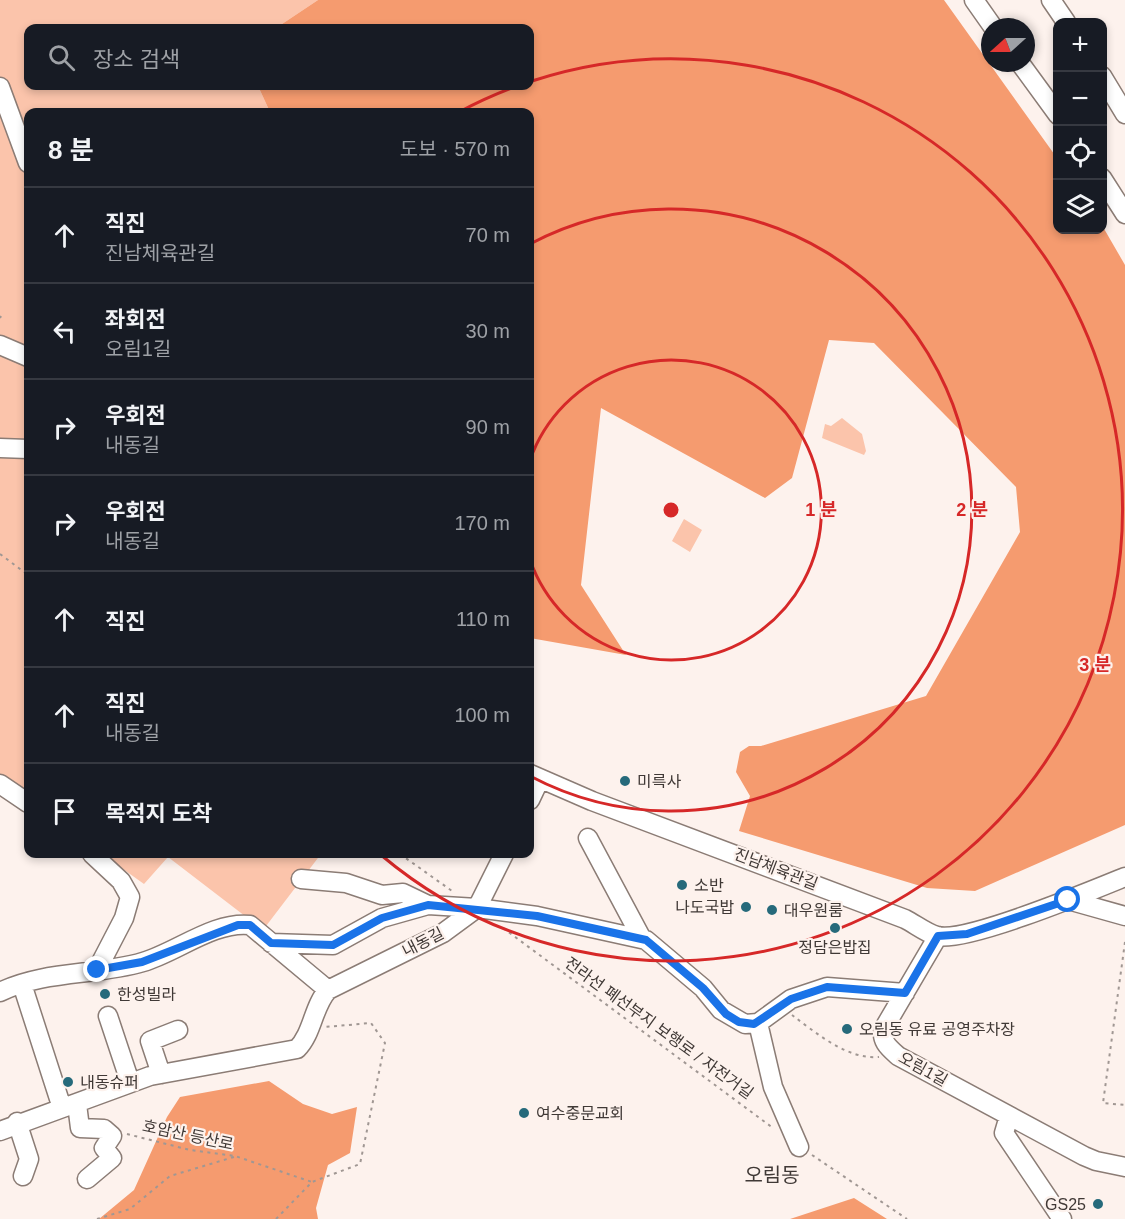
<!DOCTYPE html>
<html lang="ko">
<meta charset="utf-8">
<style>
:root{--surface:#171b24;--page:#20242c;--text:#f1f3f6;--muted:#9ea1a6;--line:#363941}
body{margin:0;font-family:Arial,"Noto Sans KR",sans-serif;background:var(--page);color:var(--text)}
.controls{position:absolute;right:18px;top:18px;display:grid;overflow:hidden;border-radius:12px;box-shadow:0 3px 9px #0003}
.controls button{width:54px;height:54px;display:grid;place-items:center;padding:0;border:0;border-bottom:2px solid var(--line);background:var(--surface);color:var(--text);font:30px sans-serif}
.compass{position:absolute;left:981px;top:18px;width:54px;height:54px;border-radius:50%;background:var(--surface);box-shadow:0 3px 9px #0003;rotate:249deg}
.stop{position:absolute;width:18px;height:18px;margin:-14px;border:4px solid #1a73e8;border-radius:50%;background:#fff}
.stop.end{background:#1a73e8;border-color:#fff;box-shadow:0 2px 6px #0008}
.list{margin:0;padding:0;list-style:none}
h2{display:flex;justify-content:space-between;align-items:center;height:78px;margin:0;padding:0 24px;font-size:26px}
h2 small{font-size:20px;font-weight:400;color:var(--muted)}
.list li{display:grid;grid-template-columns:39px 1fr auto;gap:18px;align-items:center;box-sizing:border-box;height:96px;padding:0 24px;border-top:2px solid var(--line)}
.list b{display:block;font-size:22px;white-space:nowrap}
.list p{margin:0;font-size:20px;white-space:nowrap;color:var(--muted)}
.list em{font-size:20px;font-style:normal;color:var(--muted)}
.icon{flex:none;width:33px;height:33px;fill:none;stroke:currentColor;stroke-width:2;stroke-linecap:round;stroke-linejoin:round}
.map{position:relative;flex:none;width:1125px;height:1219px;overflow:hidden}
.search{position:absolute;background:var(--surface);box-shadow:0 3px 9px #0003;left:24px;top:24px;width:510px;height:66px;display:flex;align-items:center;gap:15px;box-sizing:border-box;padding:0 21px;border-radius:12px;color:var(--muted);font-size:22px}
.panel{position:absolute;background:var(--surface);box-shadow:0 3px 9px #0003;left:24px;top:108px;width:510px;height:750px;border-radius:12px}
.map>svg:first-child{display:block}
.green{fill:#fbc4ab}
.forest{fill:#f59b6f}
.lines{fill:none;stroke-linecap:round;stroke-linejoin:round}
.minor-casing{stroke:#8b7c75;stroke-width:21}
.path{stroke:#a09793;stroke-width:2;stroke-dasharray:3 4.5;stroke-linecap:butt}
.minor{stroke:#fff;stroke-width:18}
.route{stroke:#1a73e8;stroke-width:8}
.ring{fill:none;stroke:#d62828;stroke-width:3}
.poi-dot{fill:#266a7b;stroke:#fdf2ed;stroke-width:2}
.labels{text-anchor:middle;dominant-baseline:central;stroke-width:4.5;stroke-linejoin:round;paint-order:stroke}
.poi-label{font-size:16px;fill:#403936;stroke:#fdf2ed;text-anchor:start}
.street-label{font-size:16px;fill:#403936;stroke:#fdf2ed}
.quarter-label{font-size:20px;fill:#403936;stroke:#fdf2ed}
.centre{fill:#d62828;stroke:#fdf2ed;stroke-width:3}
.ring-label{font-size:18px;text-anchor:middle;font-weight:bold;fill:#d62828;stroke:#fdf2ed;stroke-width:4.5;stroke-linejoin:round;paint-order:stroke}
</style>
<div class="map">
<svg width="1125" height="1219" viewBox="0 0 1125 1219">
<rect width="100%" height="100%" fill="#fdf2ed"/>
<path class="green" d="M0 0H318L276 28H28V86H258L270 112H28V799L0 778Z
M842 418 862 434 866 451 864 455 822 438 825 424 831 426Z
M684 519 702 530 690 552 672 541Z
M102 854H321L263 930 168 857 144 884Z"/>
<path class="forest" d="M318 0H944L1057 158 1058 230H1102L1103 227 1125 265V825L975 891 927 888 739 831 750 796 736 772 740 752 749 746H761L926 696 1020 532 1016 487 874 343 829 340 792 478 765 498 601 408 581 585 626 655 530 638V112H270L258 86H530V28H276Z
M269 1081 303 1104 332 1114 357 1107 350 1153 328 1165 316 1208 318 1219H99L134 1190 167 1117 180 1097Z
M854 1198 887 1219H790Z"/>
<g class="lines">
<defs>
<path id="minor" d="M974 0 993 27
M1051 0 1066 22
M1020 63 1058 115
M1102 76 1125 114
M0 87 28 163
M1102 178 1125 214
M0 345 28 357
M0 448 28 449
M530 774 592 801 905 919C915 924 926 933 937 936 966 943 1093 890 1125 877
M0 784 28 803
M530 800 539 781
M588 838 642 939
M92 854 121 881 130 897 124 918 97 970
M301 879 346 883 382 895 403 893 428 905
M1068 900 1125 916
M938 936 884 1028C880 1041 889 1048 898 1056L1084 1156 1096 1161 1125 1167
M271 943 333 945 382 918 428 905 477 908 504 854
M22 984 62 1108
M0 992C45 970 96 976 143 962 177 952 214 921 250 925L328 990
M108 1016 130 1082
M758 1023 773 1087 799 1147
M161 1074 150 1041 178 1030
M77 1104 80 1128 104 1129 112 1136 104 1148 112 1158 87 1179
M1009 1116 1004 1133 1062 1219
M17 1122 29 1159 23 1176
M0 1131 150 1076 297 1049C313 1033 313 1006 328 990L443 933 477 908 537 916 646 940 703 988 721 1010 745 1024 758 1023 791 999 827 987 905 993"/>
</defs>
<use href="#minor" class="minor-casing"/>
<path class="path" d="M0 318 1 316
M0 554 28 575
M400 854 452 891
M503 928 773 1128
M1125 942 1103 1103 1125 1105
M792 1015C816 1033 848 1060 879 1057
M127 1134 190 1150 235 1156 312 1182
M812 1155 907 1219
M97 1219 130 1209 170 1176 234 1157
M276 1219 312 1182 360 1164 385 1043 371 1023 325 1027"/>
<use href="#minor" class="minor"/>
</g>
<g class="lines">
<path class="route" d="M97 970 142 962 238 925H250L271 943 333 945 382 918 428 905 537 916 646 940 703 988 726 1014 739 1022 754 1024 791 999 827 987 905 993 938 936 967 934 1068 900"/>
</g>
<g class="ring">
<path d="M530 460A150 150 0 1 1 530 560"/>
<path d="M530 244A301 301 0 1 1 530 776"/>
<path d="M459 112A451 451 0 0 1 517 86M532 81A451 451 0 1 1 381 855"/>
</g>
<g class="poi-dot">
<circle cx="625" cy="781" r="6"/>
<circle cx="682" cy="885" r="6"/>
<circle cx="746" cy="907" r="6"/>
<circle cx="772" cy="910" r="6"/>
<circle cx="835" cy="928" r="6"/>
<circle cx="105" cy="994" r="6"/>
<circle cx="847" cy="1029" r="6"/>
<circle cx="68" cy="1082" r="6"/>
<circle cx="524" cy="1113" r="6"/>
<circle cx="1098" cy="1204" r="6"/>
</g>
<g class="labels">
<g class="poi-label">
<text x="637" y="781">미륵사</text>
<text x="694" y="885">소반</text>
<text x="734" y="907" text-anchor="end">나도국밥</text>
<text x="784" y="910">대우원룸</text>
<text x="835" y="947" text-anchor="middle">정담은밥집</text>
<text x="117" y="994">한성빌라</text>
<text x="859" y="1029">오림동 유료 공영주차장</text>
<text x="80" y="1082">내동슈퍼</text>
<text x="536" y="1113">여수중문교회</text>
<text x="1086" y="1204" text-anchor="end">GS25</text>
</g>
<g class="street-label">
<text transform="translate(776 869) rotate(21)">진남체육관길</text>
<text transform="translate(423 942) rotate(-27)">내동길</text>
<text transform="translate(659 1028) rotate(36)">전라선 폐선부지 보행로 / 자전거길</text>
<text transform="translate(923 1069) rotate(29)">오림1길</text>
<text transform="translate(188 1135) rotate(12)">호암산 등산로</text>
</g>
<g class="quarter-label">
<text x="772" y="1175">오림동</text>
</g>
</g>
<circle cx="671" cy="510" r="9" class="centre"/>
<g class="ring-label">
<text x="821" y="516">1 분</text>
<text x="972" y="516">2 분</text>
<text x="1095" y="671">3 분</text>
</g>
</svg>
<div class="controls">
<button>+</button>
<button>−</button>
<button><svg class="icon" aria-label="locate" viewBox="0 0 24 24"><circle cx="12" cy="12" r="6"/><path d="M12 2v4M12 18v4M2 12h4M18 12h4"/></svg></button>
<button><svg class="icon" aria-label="layers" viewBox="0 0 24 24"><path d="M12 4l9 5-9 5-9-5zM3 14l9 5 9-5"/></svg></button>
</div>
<svg class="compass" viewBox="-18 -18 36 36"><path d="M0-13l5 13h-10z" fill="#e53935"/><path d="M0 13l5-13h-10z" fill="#9ea1a6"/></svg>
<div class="stop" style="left:1068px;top:900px"></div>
<div class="stop end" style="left:97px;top:970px"></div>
<div class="search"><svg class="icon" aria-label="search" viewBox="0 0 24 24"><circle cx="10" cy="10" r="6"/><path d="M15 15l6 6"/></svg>장소 검색</div>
<section class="panel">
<h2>8 분<small>도보 · 570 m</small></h2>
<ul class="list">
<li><svg class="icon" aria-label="ahead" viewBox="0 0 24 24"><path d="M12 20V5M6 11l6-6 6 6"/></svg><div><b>직진</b><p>진남체육관길</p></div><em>70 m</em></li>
<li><svg class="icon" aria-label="left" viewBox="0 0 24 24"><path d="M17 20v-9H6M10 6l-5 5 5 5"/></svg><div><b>좌회전</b><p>오림1길</p></div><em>30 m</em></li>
<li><svg class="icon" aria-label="right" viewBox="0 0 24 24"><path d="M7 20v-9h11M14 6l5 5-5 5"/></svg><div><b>우회전</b><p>내동길</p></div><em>90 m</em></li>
<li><svg class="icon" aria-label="right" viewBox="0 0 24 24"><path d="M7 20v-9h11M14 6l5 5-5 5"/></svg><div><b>우회전</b><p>내동길</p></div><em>170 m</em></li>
<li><svg class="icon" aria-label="ahead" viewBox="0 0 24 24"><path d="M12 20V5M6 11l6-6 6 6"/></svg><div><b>직진</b></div><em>110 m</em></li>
<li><svg class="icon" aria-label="ahead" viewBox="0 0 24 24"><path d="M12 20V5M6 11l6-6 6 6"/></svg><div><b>직진</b><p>내동길</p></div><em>100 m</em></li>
<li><svg class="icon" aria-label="arrive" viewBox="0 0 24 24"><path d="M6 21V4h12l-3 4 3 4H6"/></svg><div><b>목적지 도착</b></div></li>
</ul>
</section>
</div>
